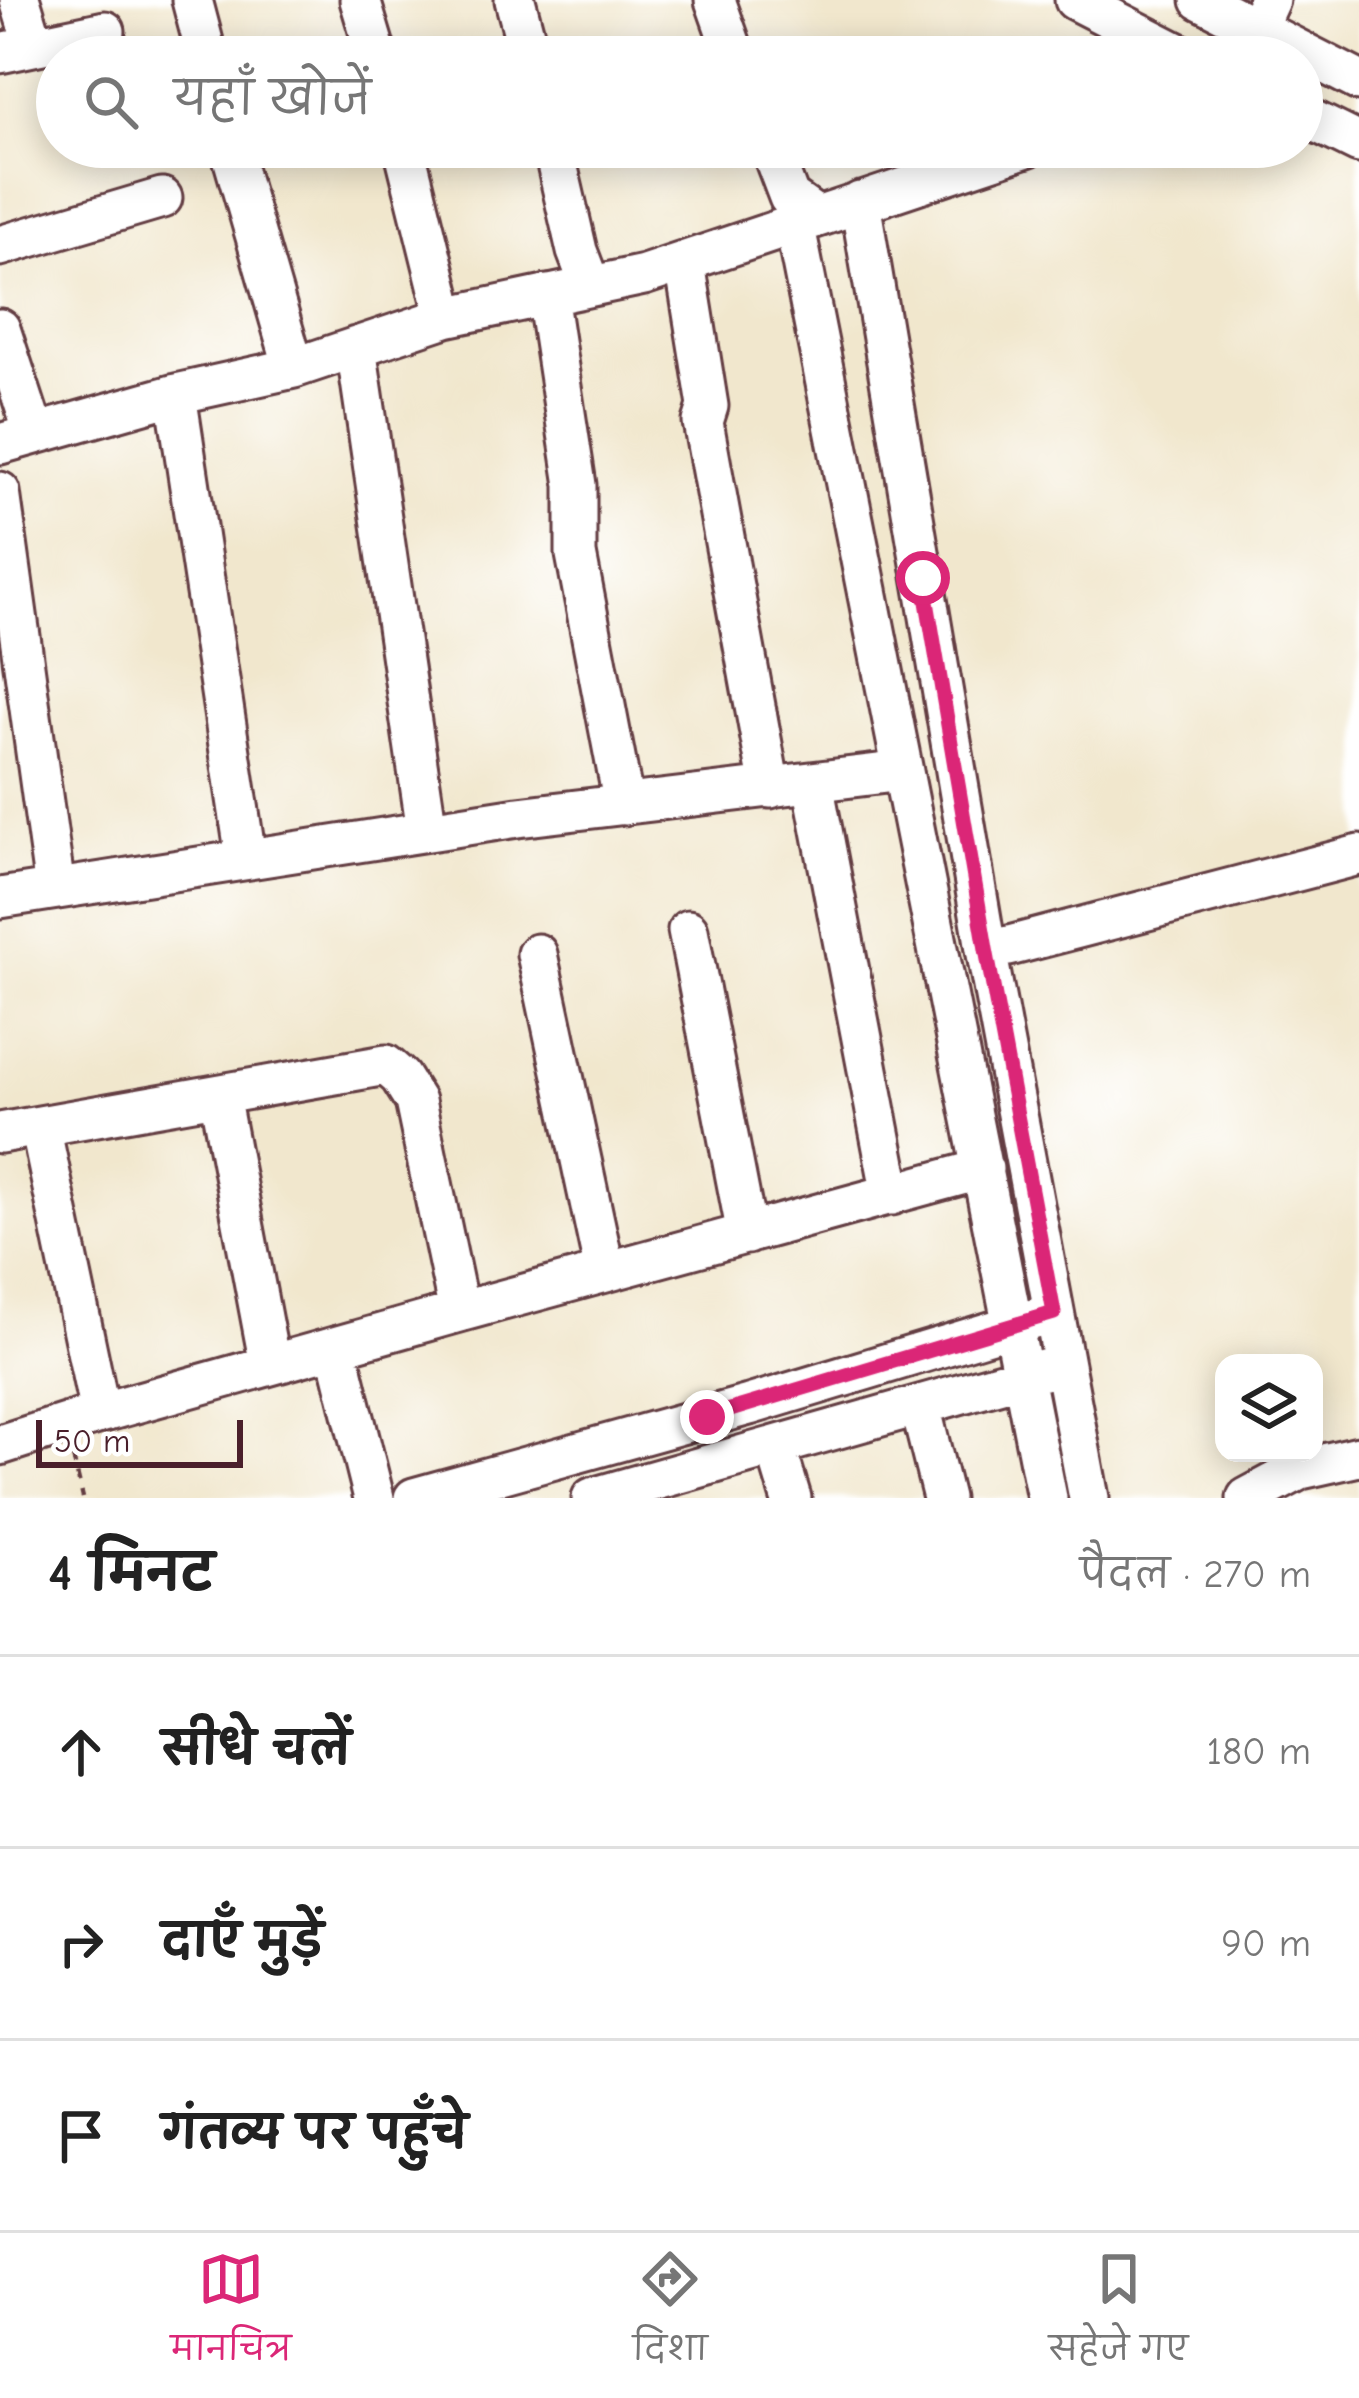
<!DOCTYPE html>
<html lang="hi">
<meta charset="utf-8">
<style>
:root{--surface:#fff;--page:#f6f6f6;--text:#222;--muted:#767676;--line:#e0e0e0;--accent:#db2777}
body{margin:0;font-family:"Comic Neue","Playpen Sans Deva",sans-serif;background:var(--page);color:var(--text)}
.controls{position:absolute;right:36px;bottom:36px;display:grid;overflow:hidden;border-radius:24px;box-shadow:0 6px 30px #0003}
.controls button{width:108px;height:108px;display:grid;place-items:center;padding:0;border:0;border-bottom:3px solid var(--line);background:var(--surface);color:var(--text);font:60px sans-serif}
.scale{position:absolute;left:36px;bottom:30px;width:207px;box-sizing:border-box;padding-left:12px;border:6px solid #4a1f2b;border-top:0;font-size:33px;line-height:42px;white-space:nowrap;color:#4a1f2b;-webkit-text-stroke:9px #fff;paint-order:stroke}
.stop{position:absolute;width:36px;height:36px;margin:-27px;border:9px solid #db2777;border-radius:50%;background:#fff}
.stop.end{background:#db2777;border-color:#fff;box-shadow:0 3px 12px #0008}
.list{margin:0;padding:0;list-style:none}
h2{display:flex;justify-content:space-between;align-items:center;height:156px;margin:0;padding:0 48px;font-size:51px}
h2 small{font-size:39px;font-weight:400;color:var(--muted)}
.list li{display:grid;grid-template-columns:78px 1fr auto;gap:36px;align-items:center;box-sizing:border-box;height:192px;padding:0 48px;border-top:3px solid var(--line)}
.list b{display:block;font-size:45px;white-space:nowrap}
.list em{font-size:39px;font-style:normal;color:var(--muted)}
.icon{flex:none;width:66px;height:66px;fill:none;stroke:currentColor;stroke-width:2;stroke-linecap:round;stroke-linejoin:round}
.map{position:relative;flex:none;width:1359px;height:1498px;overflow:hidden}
.search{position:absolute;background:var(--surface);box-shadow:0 6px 30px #0003;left:36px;right:36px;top:36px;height:132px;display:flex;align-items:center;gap:30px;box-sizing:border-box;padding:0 42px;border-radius:66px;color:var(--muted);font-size:45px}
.sheet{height:732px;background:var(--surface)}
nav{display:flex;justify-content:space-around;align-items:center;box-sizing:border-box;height:168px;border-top:3px solid var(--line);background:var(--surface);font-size:33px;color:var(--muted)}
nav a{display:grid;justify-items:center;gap:6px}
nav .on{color:var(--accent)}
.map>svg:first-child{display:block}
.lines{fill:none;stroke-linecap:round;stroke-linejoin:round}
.minor-casing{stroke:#633d43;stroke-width:45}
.path{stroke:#633d43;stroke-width:4.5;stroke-dasharray:9 9;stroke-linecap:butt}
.minor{stroke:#fff;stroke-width:39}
.route{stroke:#db2777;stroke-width:15}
</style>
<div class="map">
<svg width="1359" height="1498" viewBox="0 0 1359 1498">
<rect width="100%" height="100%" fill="#fff"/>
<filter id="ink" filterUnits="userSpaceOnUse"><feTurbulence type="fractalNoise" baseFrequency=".00833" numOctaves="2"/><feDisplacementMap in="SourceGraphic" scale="24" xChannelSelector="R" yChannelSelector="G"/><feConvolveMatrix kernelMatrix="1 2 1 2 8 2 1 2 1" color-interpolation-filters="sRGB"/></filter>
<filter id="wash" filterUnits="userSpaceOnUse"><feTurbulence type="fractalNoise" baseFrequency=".004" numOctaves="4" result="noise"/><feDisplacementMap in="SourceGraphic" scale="48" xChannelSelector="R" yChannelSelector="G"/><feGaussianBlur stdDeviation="2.7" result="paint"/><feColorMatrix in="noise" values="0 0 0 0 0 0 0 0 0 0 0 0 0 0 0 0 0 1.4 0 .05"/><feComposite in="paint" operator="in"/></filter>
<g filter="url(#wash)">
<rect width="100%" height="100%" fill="#f1e7cd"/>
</g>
<g filter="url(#ink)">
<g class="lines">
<defs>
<path id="minor" d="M20 0 33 43
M192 0 207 57
M360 0 377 57
M515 0 530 57
M715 0 735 57
M1075 0 1186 57
M1201 0 1359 81
M0 53 105 31
M1243 57 1269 0
M1302 115 1359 143
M230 147 294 368
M404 147 446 317
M553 147 577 251 590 285
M770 147 789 197 817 217
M860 202 986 949 1089 1498
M795 227 1047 1498
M0 246 162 198
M685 263 708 406 703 422 770 788
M547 295 576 485V554L624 805
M0 329 34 433
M356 347 427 831
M176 394 246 858
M0 444 176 394 294 368 446 317 644 275 1027 147
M0 492 55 889
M813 783 892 1195
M0 898 518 817 903 771
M688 930 747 1234
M986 949 1009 946 1359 855
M537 954 605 1272
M219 1095 270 1365
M40 1126 100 1413
M0 1133 386 1065 400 1077 415 1101 459 1312
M337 1349 374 1498
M920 1406 943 1498
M0 1445 100 1413 459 1312 983 1169
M776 1448 791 1498
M414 1498 749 1405 1037 1318
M592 1498 1047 1369
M1247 1498 1301 1469 1359 1456"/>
</defs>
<use href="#minor" class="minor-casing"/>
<path class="path" d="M73 1457 83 1498"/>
<use href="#minor" class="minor"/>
</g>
</g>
<g class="lines" filter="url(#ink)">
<path class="route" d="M707 1417 1054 1313 986 949 923 578"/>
</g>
</svg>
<div class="controls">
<button><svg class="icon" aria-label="layers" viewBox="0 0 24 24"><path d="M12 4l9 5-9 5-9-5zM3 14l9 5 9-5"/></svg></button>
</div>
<div class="scale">50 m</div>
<div class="stop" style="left:923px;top:578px"></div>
<div class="stop end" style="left:707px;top:1417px"></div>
<div class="search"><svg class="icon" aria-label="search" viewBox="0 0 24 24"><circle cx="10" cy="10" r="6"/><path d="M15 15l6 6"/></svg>यहाँ खोजें</div>
</div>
<section class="sheet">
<h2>4 मिनट<small>पैदल · 270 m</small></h2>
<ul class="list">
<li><svg class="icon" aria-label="ahead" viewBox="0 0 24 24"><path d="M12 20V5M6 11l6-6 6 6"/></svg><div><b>सीधे चलें</b></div><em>180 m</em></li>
<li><svg class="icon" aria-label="right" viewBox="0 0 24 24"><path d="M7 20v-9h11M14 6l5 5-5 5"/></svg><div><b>दाएँ मुड़ें</b></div><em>90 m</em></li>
<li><svg class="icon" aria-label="arrive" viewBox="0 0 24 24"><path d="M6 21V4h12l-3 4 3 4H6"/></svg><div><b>गंतव्य पर पहुँचे</b></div></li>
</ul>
</section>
<nav>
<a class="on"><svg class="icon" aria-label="map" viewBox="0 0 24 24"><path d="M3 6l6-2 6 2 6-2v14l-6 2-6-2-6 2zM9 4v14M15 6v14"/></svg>मानचित्र</a>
<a><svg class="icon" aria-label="directions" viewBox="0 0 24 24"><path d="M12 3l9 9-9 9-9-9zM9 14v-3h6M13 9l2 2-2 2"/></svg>दिशा</a>
<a><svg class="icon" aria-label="saved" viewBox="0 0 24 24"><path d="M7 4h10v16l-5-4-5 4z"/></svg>सहेजे गए</a>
</nav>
